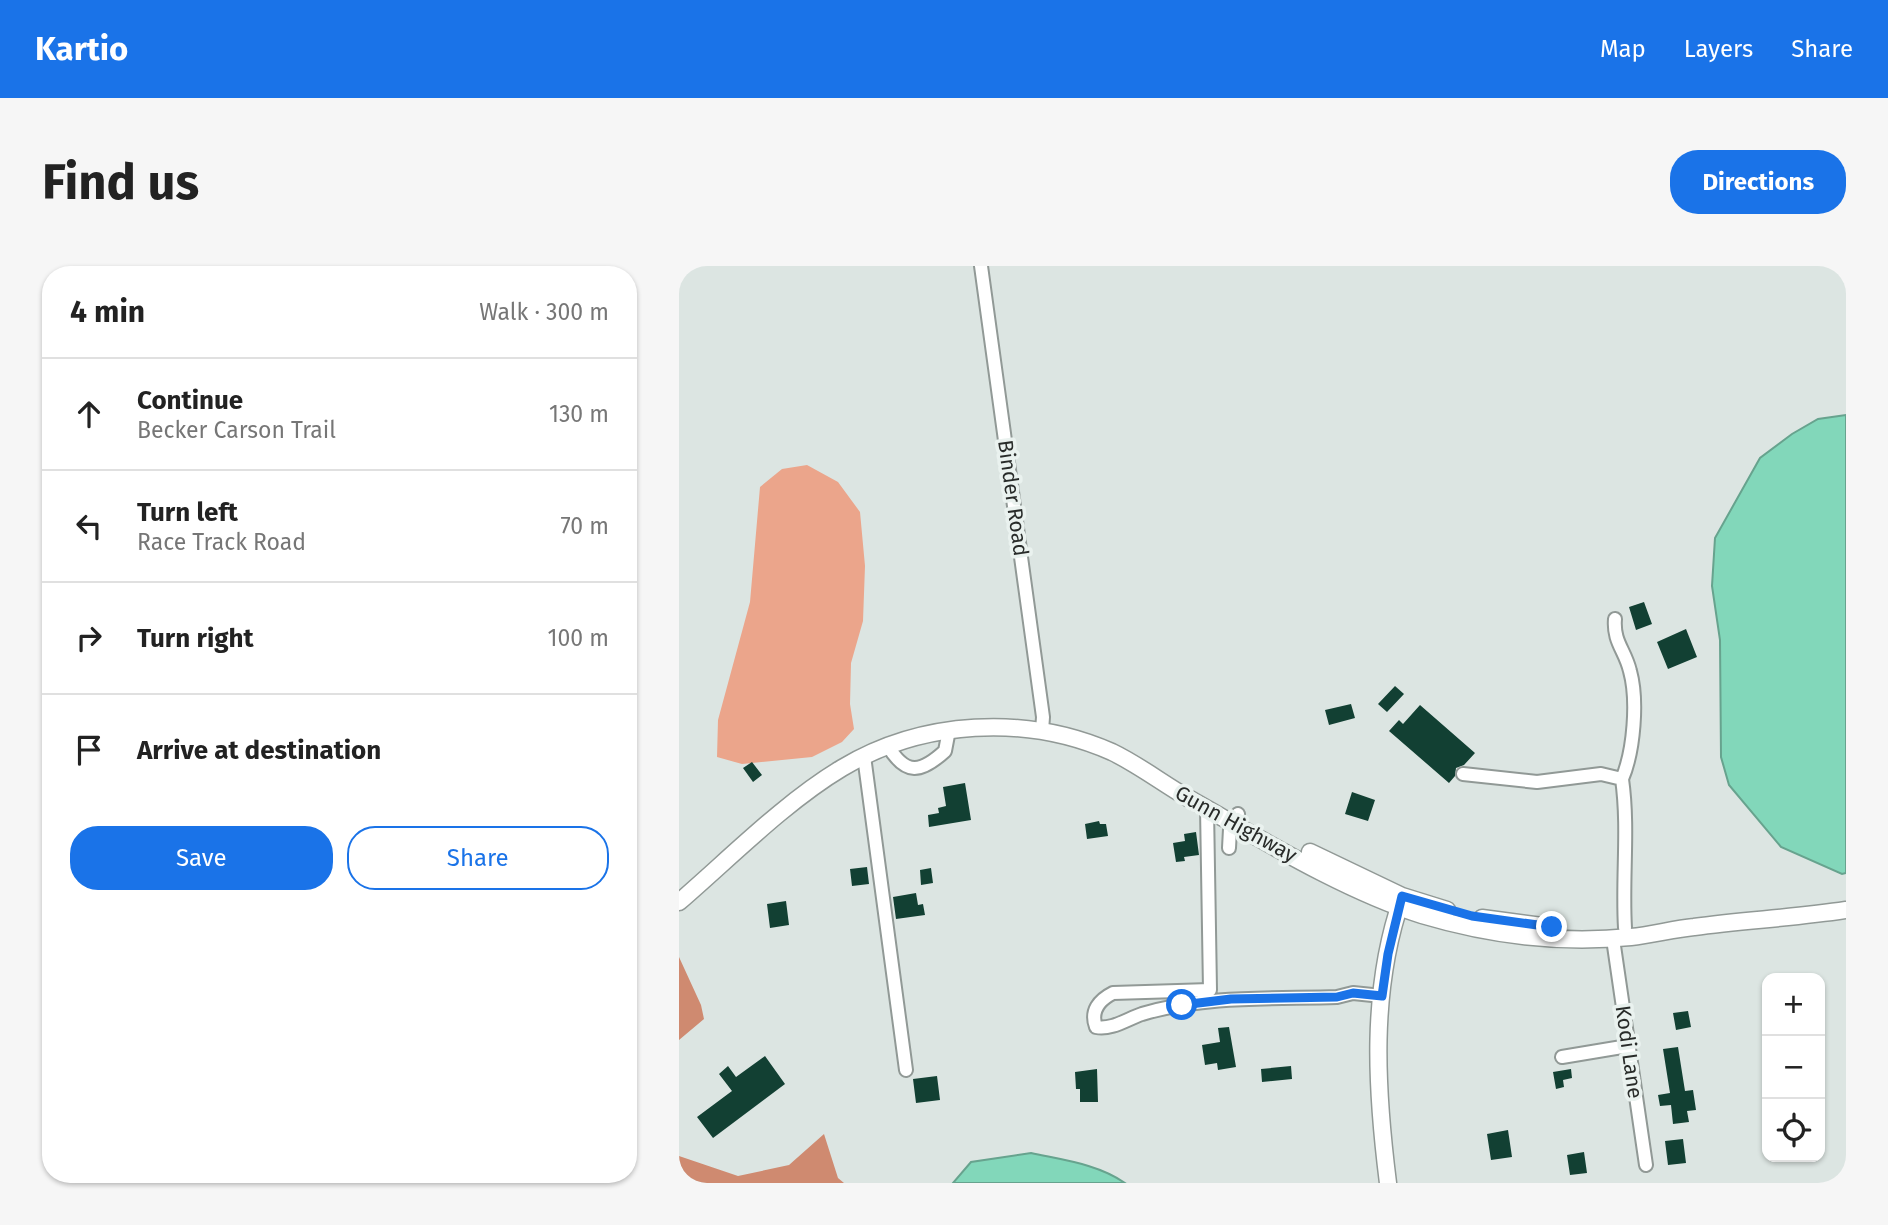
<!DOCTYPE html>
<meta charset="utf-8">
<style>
:root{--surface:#fff;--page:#f6f6f6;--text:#222;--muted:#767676;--line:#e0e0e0;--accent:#1a73e8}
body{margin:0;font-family:"Fira Sans",sans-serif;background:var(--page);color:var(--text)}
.controls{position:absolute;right:21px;bottom:21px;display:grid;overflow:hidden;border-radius:14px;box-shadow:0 2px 5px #0004}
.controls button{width:63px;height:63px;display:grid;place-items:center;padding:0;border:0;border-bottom:2px solid var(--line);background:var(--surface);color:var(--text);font:35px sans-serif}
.stop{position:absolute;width:21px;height:21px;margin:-16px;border:5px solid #1a73e8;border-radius:50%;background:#fff}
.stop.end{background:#1a73e8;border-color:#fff;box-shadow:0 2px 7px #0008}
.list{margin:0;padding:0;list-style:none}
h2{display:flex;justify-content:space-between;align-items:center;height:91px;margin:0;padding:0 28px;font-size:30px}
h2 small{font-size:23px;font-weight:400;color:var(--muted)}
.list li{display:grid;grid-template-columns:46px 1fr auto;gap:21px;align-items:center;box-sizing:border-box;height:112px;padding:0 28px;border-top:2px solid var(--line)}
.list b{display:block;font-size:26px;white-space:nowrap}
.list p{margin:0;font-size:23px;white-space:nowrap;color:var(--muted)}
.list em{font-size:23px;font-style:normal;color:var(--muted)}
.actions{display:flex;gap:14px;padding:21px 28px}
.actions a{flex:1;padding:16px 0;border:2px solid var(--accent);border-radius:28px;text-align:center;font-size:24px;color:var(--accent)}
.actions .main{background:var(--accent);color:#fff}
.icon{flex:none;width:38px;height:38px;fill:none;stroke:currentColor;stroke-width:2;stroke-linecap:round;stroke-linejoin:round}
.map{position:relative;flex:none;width:1167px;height:917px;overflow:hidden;border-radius:28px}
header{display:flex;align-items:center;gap:42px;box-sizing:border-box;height:98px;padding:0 35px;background:var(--accent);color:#fff}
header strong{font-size:33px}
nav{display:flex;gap:38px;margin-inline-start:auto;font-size:24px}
.intro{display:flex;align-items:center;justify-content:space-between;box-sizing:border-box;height:168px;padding:0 42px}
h1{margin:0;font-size:49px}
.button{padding:18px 32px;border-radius:28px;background:var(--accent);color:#fff;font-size:24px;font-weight:700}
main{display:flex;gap:42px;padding:0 42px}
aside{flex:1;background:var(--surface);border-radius:28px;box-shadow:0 2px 5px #0004}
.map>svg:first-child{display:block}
.green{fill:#eba58b}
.forest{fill:#cf8a70}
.water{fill:#82d7ba;stroke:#67a38e;stroke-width:2}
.building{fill:#124033}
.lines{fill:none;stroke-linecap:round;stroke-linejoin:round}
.minor-casing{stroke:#919996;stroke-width:16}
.major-casing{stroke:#919996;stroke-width:19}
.minor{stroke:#fff;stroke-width:12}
.major{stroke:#fff;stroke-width:16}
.route{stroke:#1a73e8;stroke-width:9}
.labels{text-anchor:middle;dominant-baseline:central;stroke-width:7;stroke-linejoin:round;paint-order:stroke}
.street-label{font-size:21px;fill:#282b29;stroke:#eaf2ef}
</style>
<header>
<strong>Kartio</strong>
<nav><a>Map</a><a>Layers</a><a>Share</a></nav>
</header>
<div class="intro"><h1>Find us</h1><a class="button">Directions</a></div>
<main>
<aside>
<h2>4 min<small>Walk · 300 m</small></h2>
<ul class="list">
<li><svg class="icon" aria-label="ahead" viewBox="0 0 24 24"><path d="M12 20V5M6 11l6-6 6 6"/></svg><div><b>Continue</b><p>Becker Carson Trail</p></div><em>130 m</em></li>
<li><svg class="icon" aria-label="left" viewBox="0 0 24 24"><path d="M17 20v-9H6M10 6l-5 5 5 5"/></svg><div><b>Turn left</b><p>Race Track Road</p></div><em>70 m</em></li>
<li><svg class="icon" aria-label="right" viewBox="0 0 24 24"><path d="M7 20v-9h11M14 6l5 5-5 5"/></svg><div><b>Turn right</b></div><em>100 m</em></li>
<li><svg class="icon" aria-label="arrive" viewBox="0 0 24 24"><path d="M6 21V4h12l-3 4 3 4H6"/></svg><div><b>Arrive at destination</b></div></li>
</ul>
<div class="actions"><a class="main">Save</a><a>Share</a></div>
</aside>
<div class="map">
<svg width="1167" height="917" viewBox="0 0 1167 917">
<rect width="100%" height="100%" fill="#dce5e2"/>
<path class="green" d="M128 199 159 216 181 246 186 300 184 355 172 397 171 438 175 463 163 476 133 491 63 498 38 491 39 454 71 336 81 221 103 203Z"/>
<path class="forest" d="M0 691 22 739 25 753 0 774Z
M145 868 159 912 165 917H0V890L59 910 110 899Z"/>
<path class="water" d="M1167 149V607L1163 608 1102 581 1050 519 1042 491 1041 374 1033 320 1036 272 1081 192 1113 168 1139 153Z
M352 887C384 894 419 898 446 917H274L292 896Z"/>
<path class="building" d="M965 336 973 358 957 364 950 341Z
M1007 363 1018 391 989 403 978 376Z
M716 420 725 428 708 446 699 438Z
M672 438 676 452 650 459 646 444Z
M741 439 796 487 785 499 777 502 776 510 770 517 710 465 720 454 724 458Z
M73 496 83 509 74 516 64 502Z
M286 517 292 554 250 561 249 549 260 547 259 542 267 540 264 521Z
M673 526 696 534 689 555 666 548Z
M420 555 421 558H427L429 570 408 573 406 558Z
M517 566 520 589 505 591 506 595 497 596 494 577 506 575 505 568Z
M188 601 190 618 173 620 171 603Z
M252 602 254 617 242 619 241 604Z
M237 627 239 639 244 638 246 649 217 653 214 631Z
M107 635 110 659 91 662 88 638Z
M1009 745 1012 761 997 764 994 747Z
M550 761 557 801 539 804 538 797 526 799 523 779 541 776 539 762Z
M999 781 1006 825 1014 824 1017 844 1008 845 1010 856 994 858 992 839 981 840 979 829 991 827 984 783Z
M86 790 106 818 34 872 18 851 53 825 40 808 49 800 57 811Z
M612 800 613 813 583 816 582 803Z
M418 803 419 836H401V823H397L396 806Z
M892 803 893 812 884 814 885 821 877 823 874 806Z
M258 810 261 834 237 837 234 813Z
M829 864 833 891 812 894 808 868Z
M1004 873 1007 897 989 899 986 875Z
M905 886 908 907 891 909 888 889Z"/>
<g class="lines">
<defs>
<path id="minor" d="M302 0 364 451 363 465
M936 353C934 376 946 384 951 405 959 434 955 485 943 513
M209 480C227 510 242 507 266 485L270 464
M185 490 227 804
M784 508 858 516 922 508 943 513C950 562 943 612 946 662
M528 542 531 724 434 727C420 734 411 745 417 761 433 764 448 753 463 748 526 729 594 733 658 731L674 727 703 730
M550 582 551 563 559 548
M934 673 967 899
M883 791 949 780"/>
<path id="major" d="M631 586 723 630 768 644
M0 636C50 593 106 536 163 502 243 454 347 448 433 486 460 499 483 517 509 532 582 573 664 624 743 649 810 669 882 678 952 671 973 669 994 663 1015 661 1065 654 1116 652 1167 644
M803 652 878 662
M709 917C697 822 691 724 723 632"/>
</defs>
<use href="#minor" class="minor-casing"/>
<use href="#major" class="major-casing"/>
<use href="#minor" class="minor"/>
<use href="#major" class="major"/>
</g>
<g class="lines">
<path class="route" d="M503 739 552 733 658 731 674 727 703 730 709 688 723 630 793 650 873 661"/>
</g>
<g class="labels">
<g class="street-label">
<text transform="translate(334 232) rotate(82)">Binder Road</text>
<text transform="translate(557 558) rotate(29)">Gunn Highway</text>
<text transform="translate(950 786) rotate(82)">Kodi Lane</text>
</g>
</g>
</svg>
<div class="controls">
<button>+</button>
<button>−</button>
<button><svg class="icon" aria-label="locate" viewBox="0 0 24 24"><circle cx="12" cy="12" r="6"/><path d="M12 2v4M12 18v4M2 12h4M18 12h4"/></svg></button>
</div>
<div class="stop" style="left:503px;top:739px"></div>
<div class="stop end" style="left:873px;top:661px"></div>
</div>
</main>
